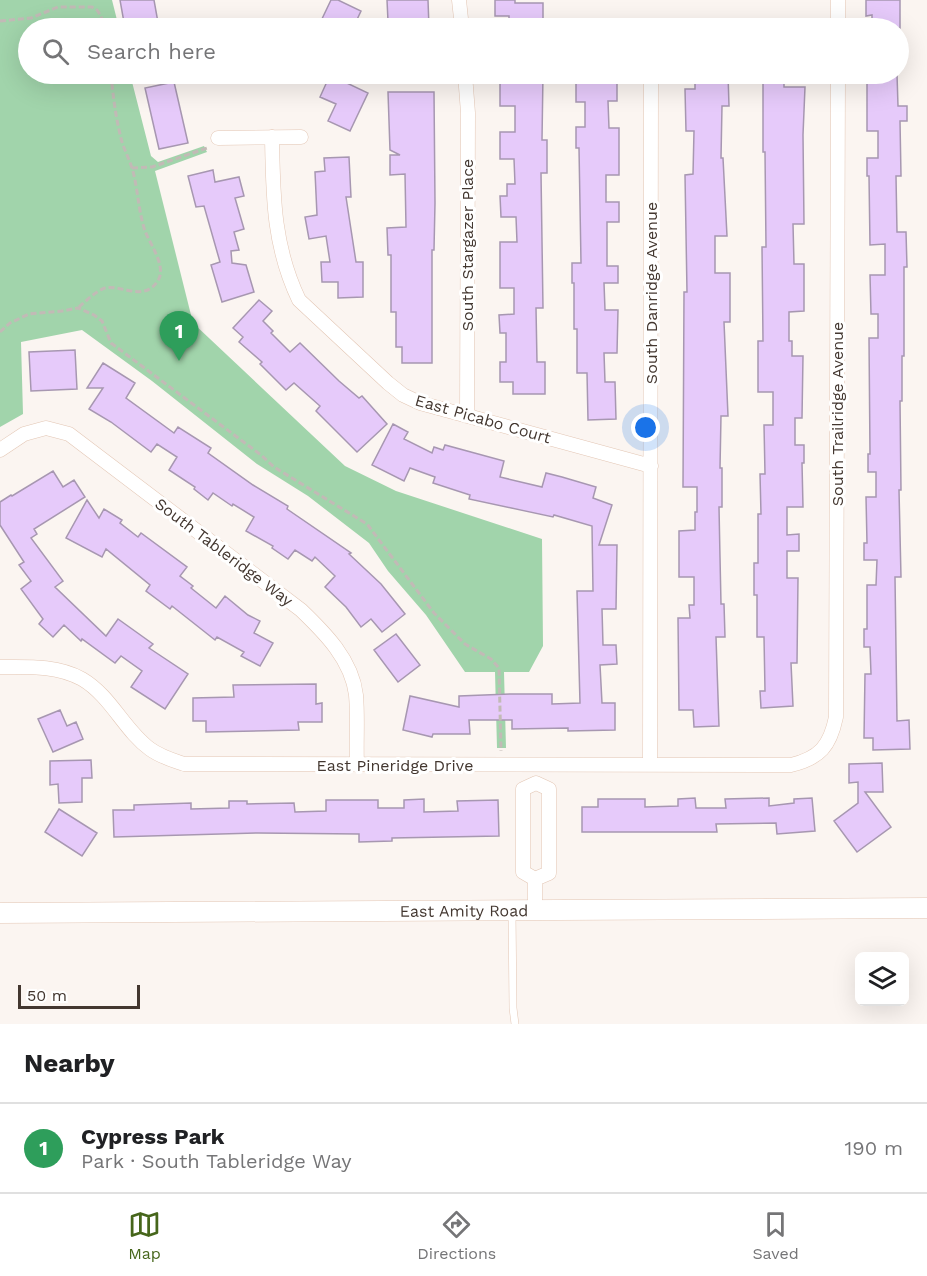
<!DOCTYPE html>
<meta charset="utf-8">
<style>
:root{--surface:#fff;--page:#f6f6f6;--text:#202124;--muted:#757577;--line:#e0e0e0;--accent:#46661b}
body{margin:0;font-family:"Work Sans",sans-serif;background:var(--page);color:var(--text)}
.controls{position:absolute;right:18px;bottom:18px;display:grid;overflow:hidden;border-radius:9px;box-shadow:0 6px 24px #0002}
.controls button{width:54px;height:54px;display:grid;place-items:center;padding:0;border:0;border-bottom:2px solid var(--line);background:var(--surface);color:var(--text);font:30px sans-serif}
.scale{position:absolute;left:18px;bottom:15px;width:122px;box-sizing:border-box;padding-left:6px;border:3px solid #433730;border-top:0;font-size:16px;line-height:21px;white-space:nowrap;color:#433730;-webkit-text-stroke:4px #fff;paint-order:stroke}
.you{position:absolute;left:646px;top:428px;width:21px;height:21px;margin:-15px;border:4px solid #fff;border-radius:50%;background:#1a73e8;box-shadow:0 0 0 9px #1a73e833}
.badge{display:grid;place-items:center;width:39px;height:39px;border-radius:50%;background:var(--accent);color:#fff;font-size:20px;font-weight:700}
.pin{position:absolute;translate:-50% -50px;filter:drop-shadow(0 2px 3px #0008)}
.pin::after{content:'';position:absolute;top:32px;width:21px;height:18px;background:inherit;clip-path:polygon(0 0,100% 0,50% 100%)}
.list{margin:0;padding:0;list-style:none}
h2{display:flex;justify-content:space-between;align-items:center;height:78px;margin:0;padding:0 24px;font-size:26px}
h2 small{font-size:20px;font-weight:400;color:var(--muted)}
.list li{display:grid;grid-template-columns:39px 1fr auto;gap:18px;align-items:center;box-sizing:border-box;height:90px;padding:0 24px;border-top:2px solid var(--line)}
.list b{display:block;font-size:22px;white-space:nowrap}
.list p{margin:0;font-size:20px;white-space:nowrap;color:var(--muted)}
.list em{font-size:20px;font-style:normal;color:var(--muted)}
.icon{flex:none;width:33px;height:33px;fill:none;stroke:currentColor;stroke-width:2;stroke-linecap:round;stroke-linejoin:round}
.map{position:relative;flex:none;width:927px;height:1024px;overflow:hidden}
.search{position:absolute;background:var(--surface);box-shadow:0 6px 24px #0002;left:18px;right:18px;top:18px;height:66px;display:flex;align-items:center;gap:15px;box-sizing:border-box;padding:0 21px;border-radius:33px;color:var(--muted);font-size:22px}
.sheet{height:168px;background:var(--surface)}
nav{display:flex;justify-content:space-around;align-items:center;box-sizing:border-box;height:84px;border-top:2px solid var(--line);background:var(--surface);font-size:16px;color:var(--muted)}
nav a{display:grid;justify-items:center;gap:3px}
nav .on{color:var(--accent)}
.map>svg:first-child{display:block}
.green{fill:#a1d4ab}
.building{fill:#e6cafa;stroke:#a797b1;stroke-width:1.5}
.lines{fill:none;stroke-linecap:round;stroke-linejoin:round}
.lane-casing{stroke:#e3c6b4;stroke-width:8}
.street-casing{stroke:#e3c6b4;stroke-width:15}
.secondary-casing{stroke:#e3c6b4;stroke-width:21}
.path{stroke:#c2bab6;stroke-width:3;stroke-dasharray:6 3;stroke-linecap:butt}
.lane{stroke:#fff;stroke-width:7}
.street{stroke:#fff;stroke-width:14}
.secondary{stroke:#fff;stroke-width:20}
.labels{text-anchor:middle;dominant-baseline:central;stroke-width:6;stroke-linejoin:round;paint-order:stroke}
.street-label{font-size:16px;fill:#433730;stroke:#fff}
</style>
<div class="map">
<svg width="927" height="1024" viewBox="0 0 927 1024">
<rect width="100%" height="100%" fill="#fbf5f1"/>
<path class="green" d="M0 0H112L119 28H28V74H130L151 156 158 162 204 146 207 152 155 171 193 323 345 466 396 491 542 539 543 646 529 672H504L506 748H497L495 672H465L426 615 388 571 369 543 308 496 257 464 152 381 82 330 21 342 23 414 0 427Z"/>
<path class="building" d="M120 0H154L159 28H125Z
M331 0H338L361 11 353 28H333L320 23Z
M387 0H428L429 28H411V20L388 21Z
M495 0H515V3H543V23H533V28H509V16H495Z
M866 0H900V28H872V15L866 16Z
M500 74H543L542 140H547V173H541L543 308H536L537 362H545V394H513V382H500V362H506V333H500L499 315 514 314V288H500V242H517L516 217H501L500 196H507V184H515L514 159H500V132H515V106H500Z
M576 74H617V101H608L609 128H619V175H606V202H619V222H607V266H618V283H604L605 310H618L617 353H604L605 382H615L616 419 588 420 587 373H577V329H574V283H572V263H581L579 148H576V127H585V102H576Z
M695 74H728L729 106H722L721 158H723L727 236H715V273H730V322H724L728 416H721L720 468H722V507H719L720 557 721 604H724L725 637H716L719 726 694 727 693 710H679L678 618H690L689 605H694V577H679V531L695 530V512H697V487H683L684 292H687L685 175 693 174 694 131H686L685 89H695Z
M763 74H784V87H805L803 135 804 224H793L794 264H804V311L789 312V341H792V356H803L802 418H795V445H804V463H802L803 507H787V535L799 534V551H787V578H798L797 663H791L793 706 761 708 760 691H765L764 637H757V595H754V563H758V514H761L760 474H765L764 425H773V392H758V341H763L762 247H766L765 152H763Z
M867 74H897L898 106H907V121H900L901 176H896L897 232H906L907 267H904V356H902V401H900L901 490H899L901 577H895L897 721 909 720 910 749 873 750V738H864L865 674H871L870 647H864V629H867V585H876L877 560H864V543H867L866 497H876V472H868V454H870L869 338H878V314H871L870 275H885V244L870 245 869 176H867V158H878V131H867Z
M330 75 368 93 350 131 328 121 336 104 320 97Z
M174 82 188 143 159 149 145 88Z
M388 92H434L435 203 434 250H432V363H402V347H396V312H391V255H388L387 228 406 227 405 174 390 175V155H400L390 150Z
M349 157 351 197H346L356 262H363V297L338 298V282H322L321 262H330L326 236 309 239 305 217 317 215 315 172 325 171 324 158Z
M213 170 215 182 239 177 244 196 235 198 244 229 234 232 239 250 231 251 232 263 246 265 254 292 222 302 211 265 220 262 204 206 196 207 188 176Z
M259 300 272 311 263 321 273 331 271 333 290 352 300 343 339 381 359 398 362 396 387 424 357 452 316 411 320 406 294 383 286 390 260 364 262 362 239 342 243 337 233 328Z
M75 350 77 389 31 391 29 352Z
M103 363 135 383 126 398 174 433 178 427 211 448 208 453 253 485 288 506 287 509 351 553 349 554 381 584 405 614 382 632 371 619 361 627 346 607 325 587 335 576 315 557 312 561 295 550 288 559 272 548 273 546 246 531 254 517 233 504 232 506 213 493 208 500 194 489 195 487 169 470 177 457 157 444 151 452 111 422 89 409 103 388H87Z
M393 424 408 432 404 439 432 453 434 447 443 450 445 445 504 461 500 477 542 487 546 473 562 477 596 487 593 498 612 505 599 545H617L616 609H602L603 645H616L617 664 600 665 602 703H615V730L568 731V728L512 729V720H469L470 734H433L432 737 403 730 410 696 459 707V696L511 694H552V704L580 703 577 591H593L592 526 554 515 553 517 469 499 470 495 433 483 435 477 410 468 404 481 372 465Z
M53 471 63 487 74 480 85 497 34 529 37 534 31 538 63 581 55 587 106 636 118 619 153 644 149 648 188 674 165 709 131 687 142 671 121 656 115 663 82 639 81 641 64 625 53 637 39 624 43 619 21 589 31 581 19 565 24 562 0 525V502L11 495 12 496Z
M87 500 99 518 104 509 122 520 120 523 138 537 141 533 187 567 180 576 193 586 191 588 216 608 225 596 248 615 260 621 254 633 273 643 260 666 241 656 244 652 217 637 215 640 172 606 170 609 146 591 150 585 106 549 102 557 66 538Z
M396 634 420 665 398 682 374 650Z
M316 684V704L322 703V722H298L299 730 206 732V721H193V698L234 697 233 685Z
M60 710 67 726 76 722 83 739 53 752 38 719Z
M91 760 92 778H82V802L59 803 58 784 50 785V761Z
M882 763 883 792H865L891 827 857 852 834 821 858 803V782L849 783V764Z
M695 798 696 808H726L725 799 769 798V806L794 803V799L812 798 815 831 777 834 776 823 716 824 717 832H582V807H598V799H645V807L678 806V799Z
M424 799V812L458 811 457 801 498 800 499 836 392 838V841L359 842V834L258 833 114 837 113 810H134V805L191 803V809L229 808V801H247V804L294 803 295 812 326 811V800H378V808H404V800Z
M59 809 97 833 82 856 45 832Z"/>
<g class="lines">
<defs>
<path id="lane" d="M512 912 513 1008 515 1024"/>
<path id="street" d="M459 0 462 28
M838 0V28
M465 74 468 113 467 416
M272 137C273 195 273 246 299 300L388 383 403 395 420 403 651 466
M218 138 301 137
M0 450 24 434 46 428 69 434 301 610C325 633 352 660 356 695 358 718 356 742 357 765
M0 667C27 667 57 665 82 679 111 696 124 730 150 749 161 757 172 760 184 764L791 765C820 758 830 746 836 717L838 74
M650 765 651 78 653 74
M536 783 549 789V873L535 879 523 872V789Z
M535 909V879"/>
<g id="secondary">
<path id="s1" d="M0 913 927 908"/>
</g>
</defs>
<use href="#lane" class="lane-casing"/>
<use href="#street" class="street-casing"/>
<use href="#secondary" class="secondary-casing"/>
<path class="path" d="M0 21 31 18 58 7H92L97 10 101 16 104 28
M132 168 152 167 207 148
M79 307C86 301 96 291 105 288 120 284 143 302 157 282 168 268 150 244 145 231 138 210 138 188 132 168 129 159 125 151 122 142 116 120 113 96 111 74
M0 332 10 323 29 314 62 311 78 308 94 315 102 321 111 343 261 455 274 467 367 524 434 613 465 644 491 659 499 668 501 751"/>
<use href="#lane" class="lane"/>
<use href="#street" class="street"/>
<use href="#secondary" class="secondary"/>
</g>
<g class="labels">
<g class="street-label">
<text transform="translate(467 245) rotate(-90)">South Stargazer Place</text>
<text transform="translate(651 293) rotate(-90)">South Danridge Avenue</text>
<text transform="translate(837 414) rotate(-90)">South Trailridge Avenue</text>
<text transform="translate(483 419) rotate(16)">East Picabo Court</text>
<text transform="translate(224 552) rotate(37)">South Tableridge Way</text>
<text x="395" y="765">East Pineridge Drive</text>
<text stroke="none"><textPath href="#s1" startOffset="464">East Amity Road</textPath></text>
</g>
</g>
</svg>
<div class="controls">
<button><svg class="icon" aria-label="layers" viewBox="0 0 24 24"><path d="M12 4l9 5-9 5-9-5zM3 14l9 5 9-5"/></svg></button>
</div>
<div class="scale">50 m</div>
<div class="you"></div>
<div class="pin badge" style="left:179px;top:361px;background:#2e9e5b">1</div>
<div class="search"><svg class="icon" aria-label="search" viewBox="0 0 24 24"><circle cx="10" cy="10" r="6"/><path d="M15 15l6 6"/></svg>Search here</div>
</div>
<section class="sheet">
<h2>Nearby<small></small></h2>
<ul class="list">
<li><span class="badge" style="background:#2e9e5b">1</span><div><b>Cypress Park</b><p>Park · South Tableridge Way</p></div><em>190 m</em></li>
</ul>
</section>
<nav>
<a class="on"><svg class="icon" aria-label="map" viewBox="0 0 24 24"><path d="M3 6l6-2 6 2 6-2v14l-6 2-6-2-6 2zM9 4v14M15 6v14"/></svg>Map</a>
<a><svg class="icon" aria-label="directions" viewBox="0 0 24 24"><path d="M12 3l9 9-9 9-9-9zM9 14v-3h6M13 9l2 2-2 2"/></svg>Directions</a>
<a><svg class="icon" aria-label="saved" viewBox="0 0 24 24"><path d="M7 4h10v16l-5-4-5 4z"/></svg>Saved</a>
</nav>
